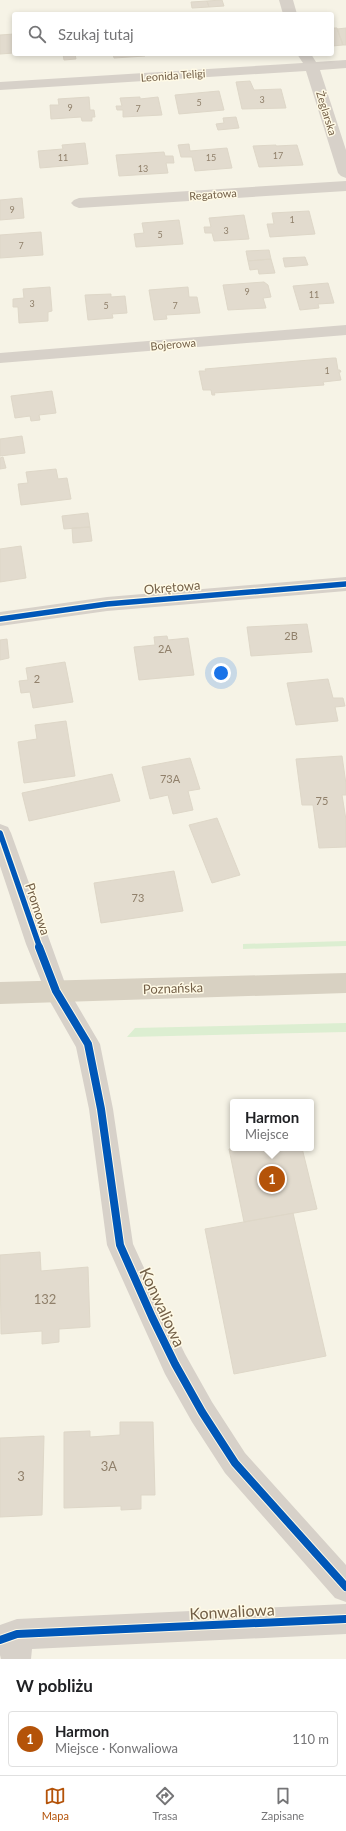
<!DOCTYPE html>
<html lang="pl">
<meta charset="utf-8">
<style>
:root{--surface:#fff;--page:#f6f6f6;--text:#202124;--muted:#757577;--line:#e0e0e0;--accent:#b45309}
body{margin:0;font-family:Lato,sans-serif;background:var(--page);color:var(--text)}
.you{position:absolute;left:221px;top:673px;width:14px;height:14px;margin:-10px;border:3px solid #fff;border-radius:50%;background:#1a73e8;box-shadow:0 0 0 6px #1a73e833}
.badge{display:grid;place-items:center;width:26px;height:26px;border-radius:50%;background:var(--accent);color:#fff;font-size:13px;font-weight:700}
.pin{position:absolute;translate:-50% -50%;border:2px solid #fff;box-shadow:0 1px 4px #0006}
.popup{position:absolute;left:230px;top:1099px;width:84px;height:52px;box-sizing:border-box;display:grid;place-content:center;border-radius:4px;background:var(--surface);filter:drop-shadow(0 1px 3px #0005);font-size:13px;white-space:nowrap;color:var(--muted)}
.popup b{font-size:15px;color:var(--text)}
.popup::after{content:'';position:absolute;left:50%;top:100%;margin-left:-8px;border:8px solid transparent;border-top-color:var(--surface)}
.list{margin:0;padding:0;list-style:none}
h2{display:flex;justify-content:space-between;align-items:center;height:52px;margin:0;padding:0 16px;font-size:17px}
h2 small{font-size:13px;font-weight:400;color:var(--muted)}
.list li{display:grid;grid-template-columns:26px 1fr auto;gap:12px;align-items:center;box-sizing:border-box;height:56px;margin:0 8px 8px;padding:0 8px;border:1px solid var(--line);border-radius:4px}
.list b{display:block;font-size:15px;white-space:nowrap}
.list p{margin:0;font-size:13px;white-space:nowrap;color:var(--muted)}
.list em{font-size:13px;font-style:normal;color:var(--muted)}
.icon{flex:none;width:22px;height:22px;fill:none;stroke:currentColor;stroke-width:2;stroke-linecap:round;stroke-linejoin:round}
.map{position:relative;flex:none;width:346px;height:1659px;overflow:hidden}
.search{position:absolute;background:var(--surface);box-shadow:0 2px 6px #0003;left:12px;right:12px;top:12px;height:44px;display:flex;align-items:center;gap:10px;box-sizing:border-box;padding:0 14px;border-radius:4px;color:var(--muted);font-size:15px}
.sheet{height:116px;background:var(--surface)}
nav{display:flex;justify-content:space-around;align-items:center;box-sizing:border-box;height:56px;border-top:1px solid var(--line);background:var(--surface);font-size:11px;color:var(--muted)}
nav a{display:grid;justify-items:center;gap:2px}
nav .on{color:var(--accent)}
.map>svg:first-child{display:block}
.green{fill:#dceed1}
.building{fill:#e2dbce;stroke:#ded7c8}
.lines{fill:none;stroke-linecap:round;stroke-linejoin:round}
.minor{fill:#d7d1c9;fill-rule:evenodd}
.primary{fill:#d8d1c2;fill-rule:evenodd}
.cycleway-far1-casing{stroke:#fffae6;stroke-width:8}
.cycleway-casing{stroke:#fffae6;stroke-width:10}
.cycleway-far1{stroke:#0057b8;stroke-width:5.5}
.cycleway{stroke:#0057b8;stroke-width:8}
.labels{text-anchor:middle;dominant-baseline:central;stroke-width:3;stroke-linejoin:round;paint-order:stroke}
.far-number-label{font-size:9px;fill:#90806b}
.far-street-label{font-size:11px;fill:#735f47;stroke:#fffae6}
.number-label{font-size:11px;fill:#90806b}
.street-label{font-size:13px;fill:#735f47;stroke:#fffae6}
.near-number-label{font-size:13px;fill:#90806b}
.near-street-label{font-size:16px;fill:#735f47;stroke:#fffae6}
</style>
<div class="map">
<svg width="346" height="1659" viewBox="0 0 346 1659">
<rect width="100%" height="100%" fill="#f6f3e6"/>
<path class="green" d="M346 941V946L243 949V944Z
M346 1023V1032L127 1037 135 1028Z"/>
<path class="building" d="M222 0 224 6 209 7 207 1Z
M207 1 209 7 192 8 191 2Z
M332 28H337L343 45 332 46Z
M346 28V45H343L337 29Z
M14 34V53L0 54V35Z
M63 54H75L76 59 64 60Z
M113 54H144L145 56 114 58Z
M250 81 254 90 281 89 286 108 242 109 236 82Z
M219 91 224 110 179 114 175 95Z
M89 97 90 110H94L95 117H92V121H82L81 117 51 119 50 105H59L58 99Z
M140 97V99L158 97 162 115 123 117V110H117L116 106H122L120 98Z
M236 117 239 128 218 130 216 124 224 123 223 118Z
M85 143 88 164 40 168 38 151 63 149 62 145Z
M189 144 190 151 227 148 232 168 195 171 192 157H181L178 145Z
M276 145V146L297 145 303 165 259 167 253 146Z
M164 152 165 156H173L174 163H166L168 173 119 176 116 155Z
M22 198 24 218 0 220V200Z
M309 211 315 234 270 237 267 224H274L272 213Z
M244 215 249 239 214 241 212 233H205L204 227H211L209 218Z
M179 220 183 244 136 247 134 234 144 233 142 223Z
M41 232 43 255 0 258V235Z
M269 250 271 259 248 261 246 251Z
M305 257 308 265 285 267 283 258Z
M271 259 275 273 259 274 258 269 250 270 248 261Z
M264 282 268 285 271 297 263 298 266 308 228 310 223 285Z
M328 283 334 303 318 304 319 308 300 310 293 286Z
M50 287 52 311 48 312V321L19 323 18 307H13V299L24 298 23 289Z
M188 287 189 297H197L200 313 166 315 167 319 154 320 149 290Z
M111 294V297L125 296 127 313 112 314 113 318 88 320 85 295Z
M333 358H336L338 370H340L341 372H339L341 380 323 382 324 385 214 393 215 395H212L211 390H203L199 371H206L205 369Z
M52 391 56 413 39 415 40 420 31 421 30 416 15 418 11 396Z
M22 436 25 453 0 456V439Z
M3 457 6 468 0 469V458Z
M56 469 58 479 67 478 71 499 21 505 18 484 28 483 26 472Z
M88 513 90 527 64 529 62 516Z
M90 527 92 541 73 543 72 528Z
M21 546 26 578 0 582V549Z
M307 624 312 652 251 656 247 627Z
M167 636 168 640 188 638 194 675 139 680 134 647 155 645 154 637Z
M7 639 9 658 0 660V640Z
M65 662 73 702 33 708 30 692 21 693 19 681 28 680 26 668Z
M328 679 333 698H343L345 706 335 707 338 721 296 725 287 683Z
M66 721 75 776 24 783 18 742 37 739 35 725Z
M342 756 346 784V795H342L346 820V847L319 848 313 805H302L296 759Z
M190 758 200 789 188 791 193 810 173 814 168 795 150 799 142 767Z
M112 774 120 801 29 821 22 793Z
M217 818 240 875 212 883 189 825Z
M174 871 183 911 101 923 94 883Z
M236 1148H302L317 1209 244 1222 229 1149Z
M293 1213 326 1356 234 1374 205 1229Z
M40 1252 41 1271 88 1267 90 1327 59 1329V1342L42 1344V1331L1 1334 0 1255Z
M120 1422H153L155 1495H141V1509L121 1510V1506L64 1508V1432L90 1431V1437L120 1435Z
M44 1436 42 1515 0 1517V1438Z"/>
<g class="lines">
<path class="minor" d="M279 0H293L297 14H283Z
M297 54H311L316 62 346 60V68L320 70 346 150V178L341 176 338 173 306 71 0 90V82L303 63Z
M346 181V191L79 208 74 206 71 203 74 200 79 198Z
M346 325V335L0 363V353Z
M346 577V591L107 611 0 626V612L107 597Z
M0 824 8 827 11 833 66 986 100 1044 113 1109 133 1244 162 1307 185 1354 212 1402 245 1453 346 1565V1602L335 1598 225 1473 192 1422 165 1374 111 1254 107 1245 89 1109 76 1047 48 998 26 944 0 866Z
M346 1604V1634L32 1649 31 1659H1L0 1655V1625L17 1619Z"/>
<path class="primary" d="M346 973V993L0 1004V982Z"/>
<defs>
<path id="cycleway-far1" d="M0 619 107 604 346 584
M0 833 40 948"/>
<path id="cycleway" d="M39 947 56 991 88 1044 101 1109 120 1245 152 1317 175 1364 202 1412 235 1463 346 1587
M0 1640 17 1634 346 1619"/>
</defs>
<use href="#cycleway-far1" class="cycleway-far1-casing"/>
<use href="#cycleway" class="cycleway-casing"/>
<use href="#cycleway-far1" class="cycleway-far1"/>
<use href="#cycleway" class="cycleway"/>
</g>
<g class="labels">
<g class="far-number-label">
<text x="262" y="99">3</text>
<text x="199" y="102">5</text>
<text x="70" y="107">9</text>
<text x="138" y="108">7</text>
<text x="278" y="155">17</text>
<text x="63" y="157">11</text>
<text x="211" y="157">15</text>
<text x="143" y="168">13</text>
<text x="12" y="209">9</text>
<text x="292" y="219">1</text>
<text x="226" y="230">3</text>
<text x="160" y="234">5</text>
<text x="21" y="245">7</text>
<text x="247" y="291">9</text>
<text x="314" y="294">11</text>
<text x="32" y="303">3</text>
<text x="106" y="305">5</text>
<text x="175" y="305">7</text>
<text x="327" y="370">1</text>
</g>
<g class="far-street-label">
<text transform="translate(173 75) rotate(-4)">Leonida Teligi</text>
<text transform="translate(327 113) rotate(73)">Żeglarska</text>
<text transform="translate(213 194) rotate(-4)">Regatowa</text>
<text transform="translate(173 344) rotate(-5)">Bojerowa</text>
</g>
<g class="number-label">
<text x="291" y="635">2B</text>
<text x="165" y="648">2A</text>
<text x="37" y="678">2</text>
<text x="170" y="778">73A</text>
<text x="322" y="800">75</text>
<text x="138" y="897">73</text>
</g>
<g class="street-label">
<text transform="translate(172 587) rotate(-5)">Okrętowa</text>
<text transform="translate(38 909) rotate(72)">Promowa</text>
<text transform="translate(173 988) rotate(-2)">Poznańska</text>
</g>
<g class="near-number-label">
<text x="45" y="1299">132</text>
<text x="109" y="1466">3A</text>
<text x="21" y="1476">3</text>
</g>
<g class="near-street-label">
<text transform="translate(163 1307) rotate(65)">Konwaliowa</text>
<text transform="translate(232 1611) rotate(-3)">Konwaliowa</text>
</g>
</g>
</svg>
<div class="you"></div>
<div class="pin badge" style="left:272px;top:1179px">1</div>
<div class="popup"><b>Harmon</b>Miejsce</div>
<div class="search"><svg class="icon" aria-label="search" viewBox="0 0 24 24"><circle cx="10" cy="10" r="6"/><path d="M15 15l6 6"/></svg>Szukaj tutaj</div>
</div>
<section class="sheet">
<h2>W pobliżu<small></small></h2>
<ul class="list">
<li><span class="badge">1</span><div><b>Harmon</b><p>Miejsce · Konwaliowa</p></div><em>110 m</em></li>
</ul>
</section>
<nav>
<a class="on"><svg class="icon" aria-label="map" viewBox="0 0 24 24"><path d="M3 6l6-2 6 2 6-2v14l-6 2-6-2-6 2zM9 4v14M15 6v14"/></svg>Mapa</a>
<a><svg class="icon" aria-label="directions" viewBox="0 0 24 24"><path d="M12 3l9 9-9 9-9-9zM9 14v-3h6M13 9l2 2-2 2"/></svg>Trasa</a>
<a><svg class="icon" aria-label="saved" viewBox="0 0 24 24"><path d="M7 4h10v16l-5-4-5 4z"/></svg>Zapisane</a>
</nav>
